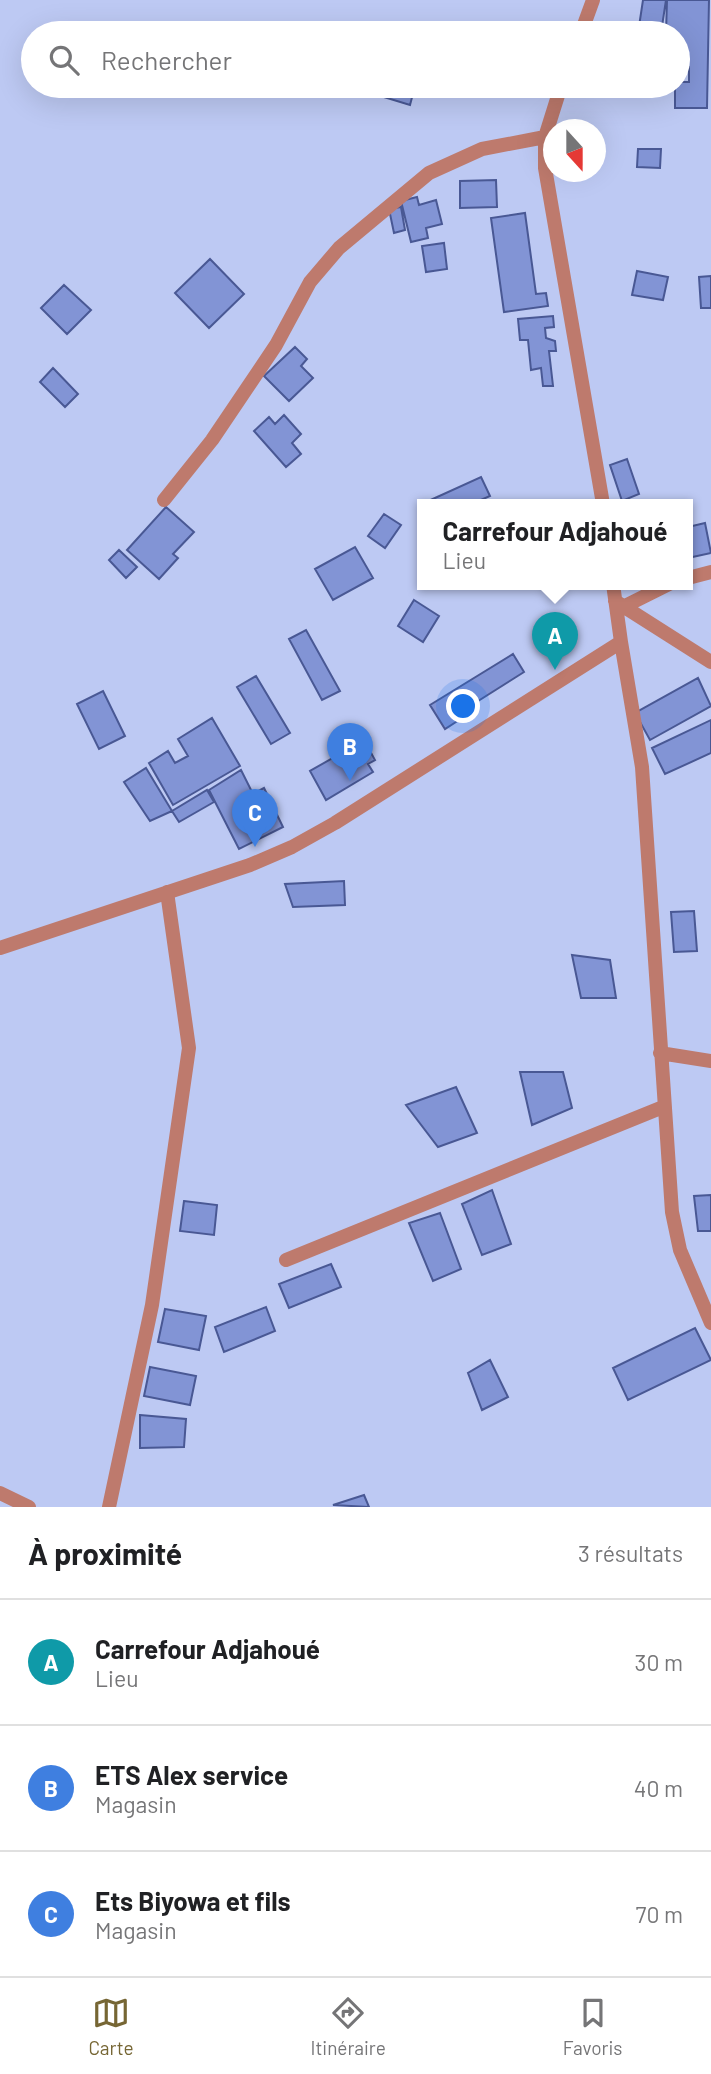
<!DOCTYPE html>
<html lang="fr">
<meta charset="utf-8">
<style>
:root{--surface:#fff;--page:#f6f6f6;--text:#202124;--muted:#757577;--line:#e0e0e0;--accent:#766634}
body{margin:0;font-family:Barlow,sans-serif;background:var(--page);color:var(--text)}
.compass{position:absolute;left:543px;top:119px;width:63px;height:63px;border-radius:50%;background:var(--surface);box-shadow:0 7px 28px #0002;rotate:159deg}
.you{position:absolute;left:464px;top:707px;width:24px;height:24px;margin:-18px;border:5px solid #fff;border-radius:50%;background:#1a73e8;box-shadow:0 0 0 10px #1a73e833}
.badge{display:grid;place-items:center;width:46px;height:46px;border-radius:50%;background:var(--accent);color:#fff;font-size:23px;font-weight:700}
.pin{position:absolute;translate:-50% -58px;filter:drop-shadow(0 2px 4px #0008)}
.pin::after{content:'';position:absolute;top:37px;width:24px;height:21px;background:inherit;clip-path:polygon(0 0,100% 0,50% 100%)}
.popup{position:absolute;left:417px;top:499px;width:276px;height:91px;box-sizing:border-box;display:grid;place-content:center;border-radius:0px;background:var(--surface);filter:drop-shadow(0 2px 5px #0005);font-size:23px;white-space:nowrap;color:var(--muted)}
.popup b{font-size:26px;color:var(--text)}
.popup::after{content:'';position:absolute;left:50%;top:100%;margin-left:-14px;border:14px solid transparent;border-top-color:var(--surface)}
.list{margin:0;padding:0;list-style:none}
h2{display:flex;justify-content:space-between;align-items:center;height:91px;margin:0;padding:0 28px;font-size:30px}
h2 small{font-size:23px;font-weight:400;color:var(--muted)}
.list li{display:grid;grid-template-columns:46px 1fr auto;gap:21px;align-items:center;box-sizing:border-box;height:126px;padding:0 28px;border-top:2px solid var(--line)}
.list b{display:block;font-size:26px;white-space:nowrap}
.list p{margin:0;font-size:23px;white-space:nowrap;color:var(--muted)}
.list em{font-size:23px;font-style:normal;color:var(--muted)}
.icon{flex:none;width:38px;height:38px;fill:none;stroke:currentColor;stroke-width:2;stroke-linecap:round;stroke-linejoin:round}
.map{position:relative;flex:none;width:711px;height:1507px;overflow:hidden}
.search{position:absolute;background:var(--surface);box-shadow:0 7px 28px #0002;left:21px;right:21px;top:21px;height:77px;display:flex;align-items:center;gap:18px;box-sizing:border-box;padding:0 24px;border-radius:38px;color:var(--muted);font-size:26px}
.sheet{height:469px;background:var(--surface)}
nav{display:flex;justify-content:space-around;align-items:center;box-sizing:border-box;height:98px;border-top:2px solid var(--line);background:var(--surface);font-size:19px;color:var(--muted)}
nav a{display:grid;justify-items:center;gap:4px}
nav .on{color:var(--accent)}
.map>svg:first-child{display:block}
.building{fill:#8294d5;stroke:#495894;stroke-width:2}
.lines{fill:none;stroke-linecap:round;stroke-linejoin:round}
.minor{stroke:#be7a6d;stroke-width:14}
</style>
<div class="map">
<svg width="711" height="1507" viewBox="0 0 711 1507">
<rect width="100%" height="100%" fill="#bdc9f3"/>
<path class="building" d="M643 0H666L661 33H638Z
M667 0H709L707 108H675V86L678 82H689V67H678V33H666Z
M362 86H415L410 105 361 90Z
M638 149H661L660 168 637 167Z
M496 180 497 207 460 208V181Z
M417 197 419 205 436 200 442 224 426 228 428 238 411 242 401 201Z
M401 207 405 230 394 233 389 209Z
M525 213 536 294 546 293 548 306 504 312 491 218Z
M444 243 447 269 426 272 422 246Z
M210 259 244 294 209 328 175 293Z
M637 271 668 277 663 300 632 295Z
M711 276V308H701L699 277Z
M64 285 91 310 67 334 41 308Z
M553 316 554 327 545 328 546 338 555 341 556 351H549L553 386H543L541 368 531 370 528 340H520L518 319Z
M295 347 307 359 301 366 313 378 289 401 264 376Z
M53 368 78 394 65 407 40 382Z
M284 415 301 434 292 443 301 454 286 467 254 431 269 417 275 424Z
M627 459 639 494 622 501 610 465Z
M481 477 490 496 472 504 424 503Z
M166 507 194 532 173 554 178 558 159 579 127 550Z
M384 514 401 525 385 548 368 536Z
M705 523 711 553 688 558V527Z
M355 547 373 578 333 600 315 569Z
M119 550 137 567 126 578 109 560Z
M414 600 439 616 423 642 398 626Z
M306 630 340 691 322 700 289 639Z
M513 654 524 672 456 715 459 720 445 729 430 705Z
M256 676 290 733 271 744 237 687Z
M698 678 711 706 650 740 635 713Z
M103 691 125 736 99 749 77 704Z
M212 718 240 766 173 805 149 763 168 751 175 763 188 756 178 739Z
M711 720V753L665 774 652 748Z
M364 740 375 760 368 764 373 772 326 800 310 771Z
M146 768 172 811 150 821 124 782Z
M241 770 253 794 264 788 283 827 239 849 209 790Z
M207 790 214 802 179 822 172 811Z
M344 881 345 905 293 907 285 884Z
M694 911 697 951 674 952 671 912Z
M572 955 610 960 616 998H581Z
M520 1072H563L572 1108 532 1125Z
M456 1087 477 1133 438 1147 406 1105Z
M492 1190 511 1244 482 1255 462 1204Z
M711 1195V1231H698L694 1196Z
M184 1201 217 1205 214 1235 180 1231Z
M440 1213 461 1269 433 1281 409 1223Z
M331 1264 341 1287 289 1308 279 1284Z
M266 1307 275 1331 224 1352 215 1327Z
M165 1309 206 1316 199 1350 158 1342Z
M695 1328 711 1360 628 1400 613 1368Z
M490 1360 508 1397 482 1410 468 1373Z
M150 1367 196 1376 190 1405 144 1396Z
M140 1415 186 1419 184 1447 140 1448Z
M364 1495 369 1507 333 1505Z"/>
<g class="lines">
<path class="minor" d="M581 33 593 0
M561 86 545 137V168L603 504
M164 500 212 440 276 345 310 282 339 248 429 173 482 149 545 137
M688 578 711 572
M615 601 711 662
M625 606 669 584
M621 642 642 767 672 1212 680 1250 711 1323
M0 948 250 865 292 847 335 823 621 642 613 584
M660 1053 711 1061
M286 1260 663 1107
M0 1493 29 1507
M109 1507 152 1305 189 1048 167 892"/>
</g>
</svg>
<svg class="compass" viewBox="-18 -18 36 36"><path d="M0-13l5 13h-10z" fill="#e53935"/><path d="M0 13l5-13h-10z" fill="#757577"/></svg>
<div class="you"></div>
<div class="pin badge" style="left:555px;top:670px;background:#0f9aa8">A</div>
<div class="popup"><b>Carrefour Adjahoué</b>Lieu</div>
<div class="pin badge" style="left:350px;top:781px;background:#3f7fe0">B</div>
<div class="pin badge" style="left:255px;top:847px;background:#3f7fe0">C</div>
<div class="search"><svg class="icon" aria-label="search" viewBox="0 0 24 24"><circle cx="10" cy="10" r="6"/><path d="M15 15l6 6"/></svg>Rechercher</div>
</div>
<section class="sheet">
<h2>À proximité<small>3 résultats</small></h2>
<ul class="list">
<li><span class="badge" style="background:#0f9aa8">A</span><div><b>Carrefour Adjahoué</b><p>Lieu</p></div><em>30 m</em></li>
<li><span class="badge" style="background:#3f7fe0">B</span><div><b>ETS Alex service</b><p>Magasin</p></div><em>40 m</em></li>
<li><span class="badge" style="background:#3f7fe0">C</span><div><b>Ets Biyowa et fils</b><p>Magasin</p></div><em>70 m</em></li>
</ul>
</section>
<nav>
<a class="on"><svg class="icon" aria-label="map" viewBox="0 0 24 24"><path d="M3 6l6-2 6 2 6-2v14l-6 2-6-2-6 2zM9 4v14M15 6v14"/></svg>Carte</a>
<a><svg class="icon" aria-label="directions" viewBox="0 0 24 24"><path d="M12 3l9 9-9 9-9-9zM9 14v-3h6M13 9l2 2-2 2"/></svg>Itinéraire</a>
<a><svg class="icon" aria-label="saved" viewBox="0 0 24 24"><path d="M7 4h10v16l-5-4-5 4z"/></svg>Favoris</a>
</nav>
